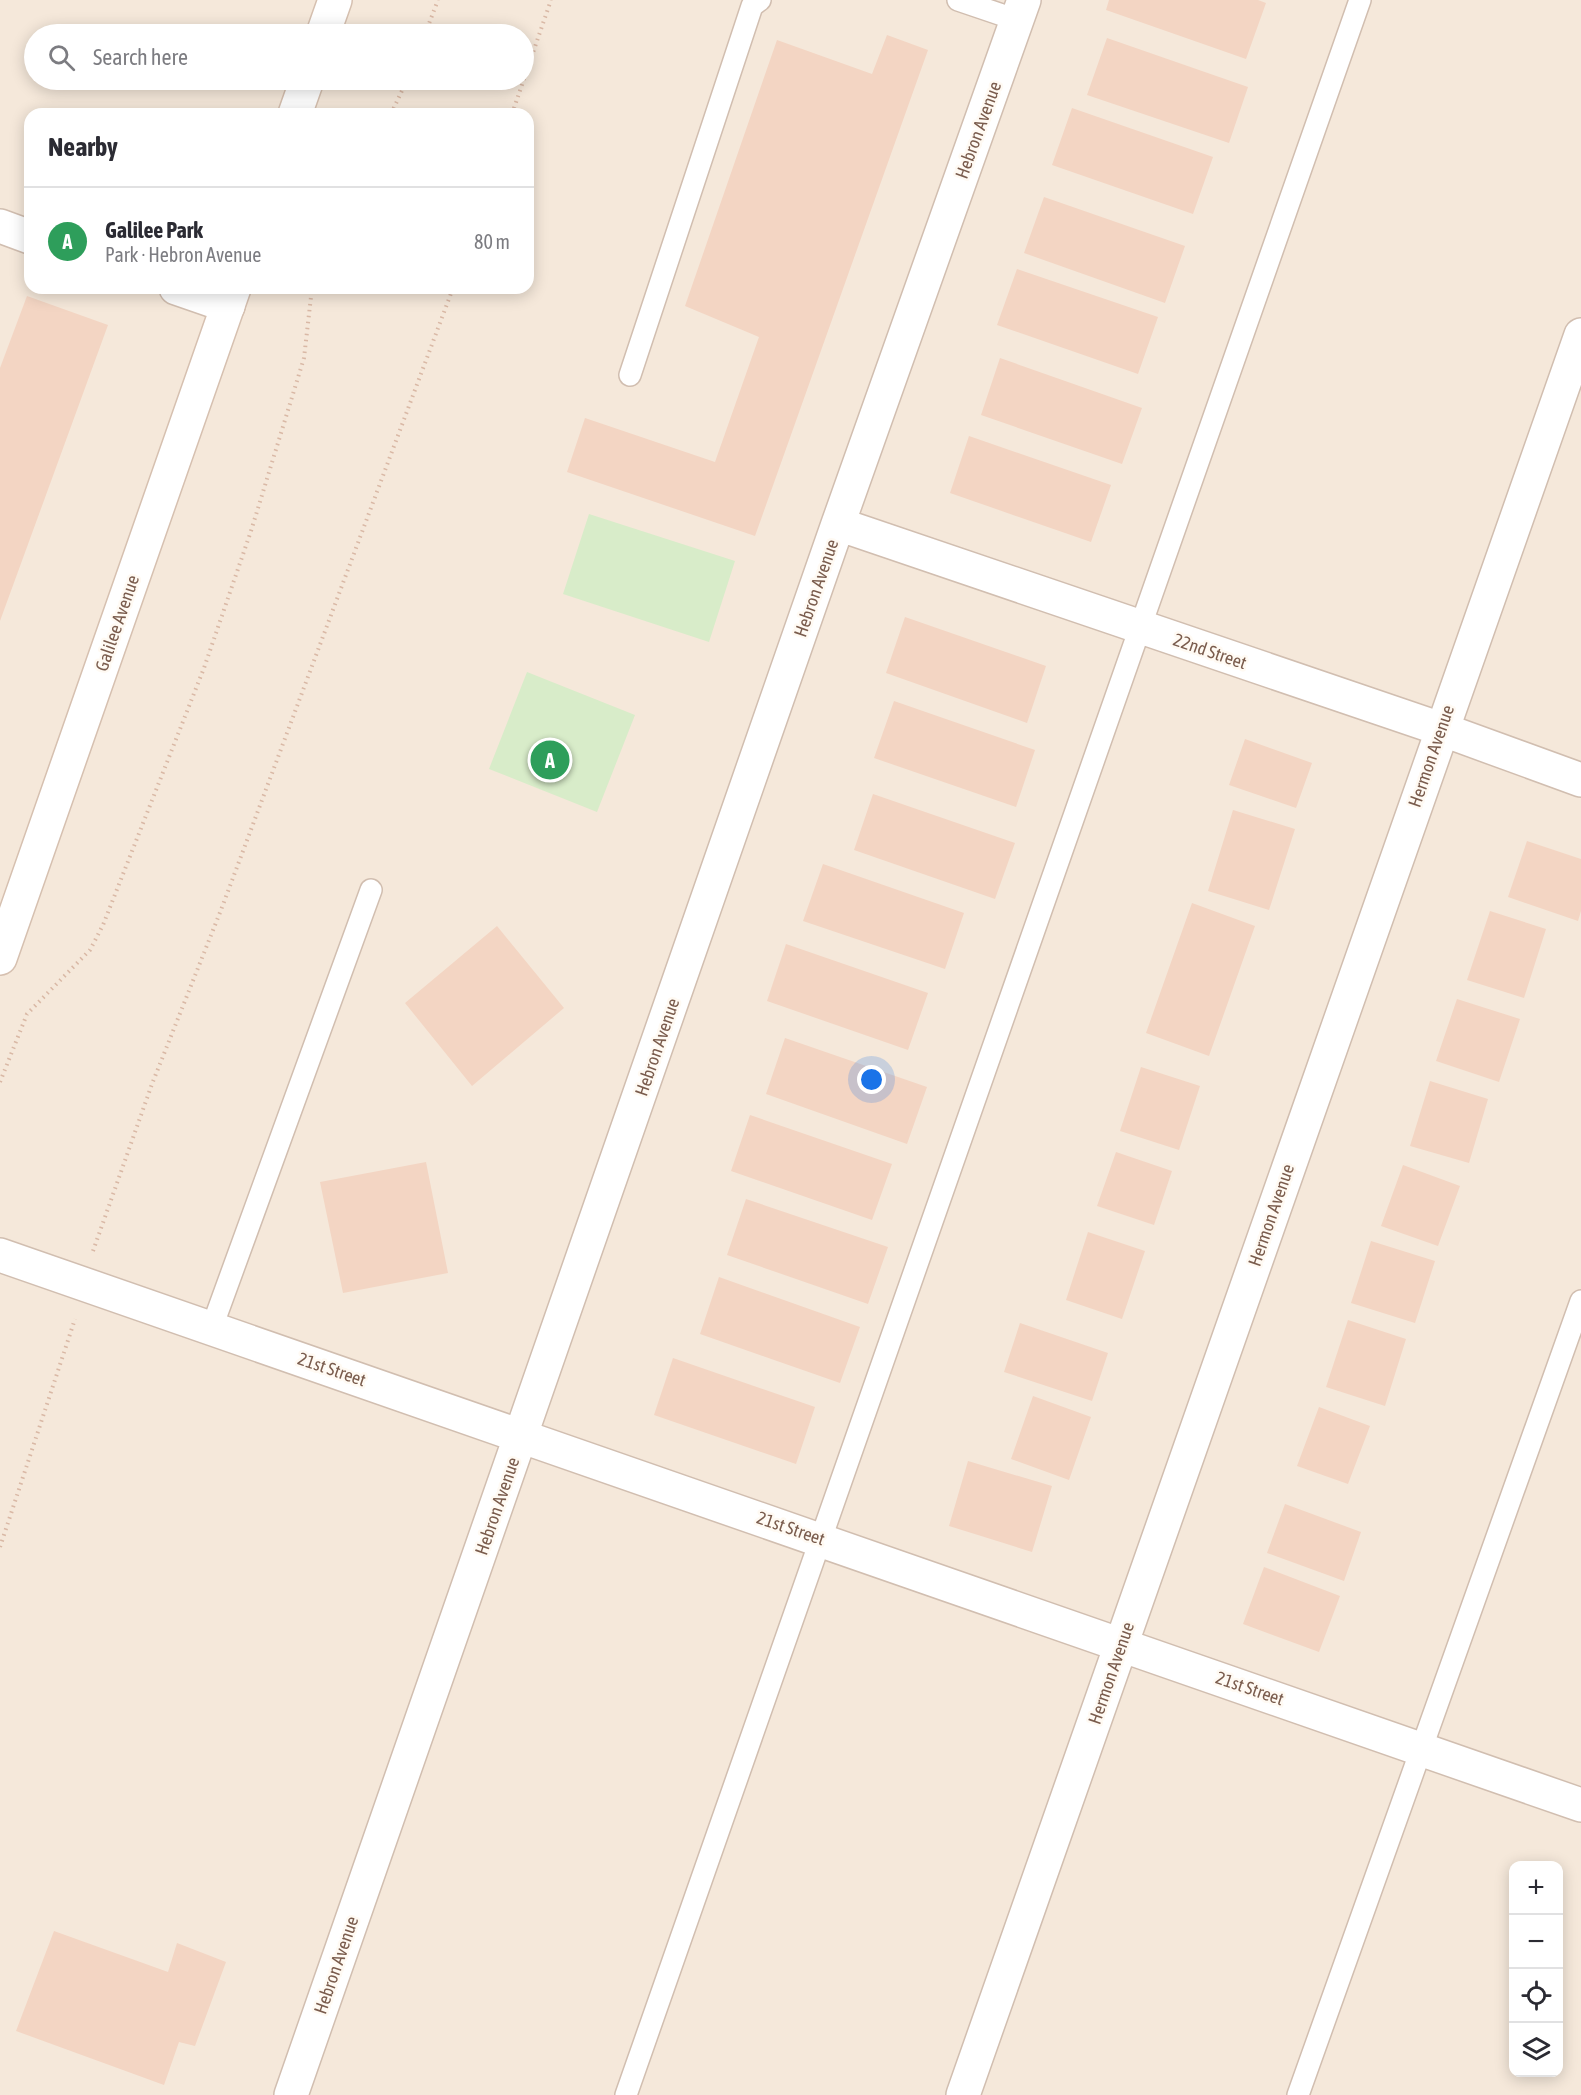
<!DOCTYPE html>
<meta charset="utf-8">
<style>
:root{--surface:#fff;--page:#f2f2f3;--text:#2b2b33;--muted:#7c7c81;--line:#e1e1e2;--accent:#e76f51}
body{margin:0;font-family:"Asap Condensed",sans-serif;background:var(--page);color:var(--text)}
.controls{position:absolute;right:18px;bottom:18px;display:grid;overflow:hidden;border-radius:12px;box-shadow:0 3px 15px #0003}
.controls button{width:54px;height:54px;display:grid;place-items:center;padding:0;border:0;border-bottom:2px solid var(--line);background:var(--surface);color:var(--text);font:30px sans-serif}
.you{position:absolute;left:872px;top:1080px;width:21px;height:21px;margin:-15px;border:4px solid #fff;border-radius:50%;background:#1a73e8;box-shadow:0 0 0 9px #1a73e833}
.badge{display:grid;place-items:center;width:39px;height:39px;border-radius:50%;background:var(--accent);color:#fff;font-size:20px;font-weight:700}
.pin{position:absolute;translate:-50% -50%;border:3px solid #fff;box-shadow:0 2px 6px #0006}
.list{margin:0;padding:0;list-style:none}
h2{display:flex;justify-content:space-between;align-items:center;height:78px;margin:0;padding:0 24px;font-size:26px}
h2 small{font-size:20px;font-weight:400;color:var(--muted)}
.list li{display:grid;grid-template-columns:39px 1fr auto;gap:18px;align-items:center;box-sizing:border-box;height:108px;padding:0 24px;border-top:2px solid var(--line)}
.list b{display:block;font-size:22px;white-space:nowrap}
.list p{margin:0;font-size:20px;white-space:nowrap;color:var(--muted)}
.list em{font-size:20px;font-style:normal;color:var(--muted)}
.icon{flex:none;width:33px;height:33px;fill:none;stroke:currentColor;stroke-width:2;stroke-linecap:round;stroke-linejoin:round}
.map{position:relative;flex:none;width:1581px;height:2095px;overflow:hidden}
.search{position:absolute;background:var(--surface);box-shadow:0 3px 15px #0003;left:24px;top:24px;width:510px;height:66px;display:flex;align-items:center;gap:15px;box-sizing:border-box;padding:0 21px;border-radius:33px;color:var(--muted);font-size:22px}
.panel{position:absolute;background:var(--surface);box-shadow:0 3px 15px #0003;left:24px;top:108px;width:510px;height:186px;border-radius:18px}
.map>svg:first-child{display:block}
.residential{fill:#f5e8da;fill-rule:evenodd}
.green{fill:#d8ecc9}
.building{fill:#f3d5c3}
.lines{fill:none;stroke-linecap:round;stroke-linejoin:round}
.lane-casing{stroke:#d1beb0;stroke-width:24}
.street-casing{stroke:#d1beb0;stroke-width:36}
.secondary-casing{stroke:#d6c0b0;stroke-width:36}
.path{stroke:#d9b8a5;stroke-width:4;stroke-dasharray:1.5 4.5;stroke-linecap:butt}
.lane{stroke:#fff;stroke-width:21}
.street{stroke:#fff;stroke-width:33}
.secondary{stroke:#fff;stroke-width:33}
.labels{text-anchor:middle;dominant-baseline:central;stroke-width:5;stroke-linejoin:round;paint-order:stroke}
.street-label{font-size:18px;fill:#7a5c4d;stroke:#fffaf3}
</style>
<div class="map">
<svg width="1581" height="2095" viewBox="0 0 1581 2095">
<rect width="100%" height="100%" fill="#fdf6ec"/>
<path class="residential" d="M0 0H1581V2095H0ZM34 34H524V80H34ZM30 114H528V288H30ZM1514 1866H1558V2072H1514Z"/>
<path class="green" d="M589 514 735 561 709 642 563 594Z
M527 672 635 715 597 812 489 769Z"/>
<path class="building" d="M1109 0H1258L1266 3 1246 59 1106 10Z
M887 35 928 50 755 536 567 472 585 418 715 462 759 337 685 306 777 40 872 74Z
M1107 38 1248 87 1229 143 1087 95Z
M1072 108 1213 157 1193 214 1052 165Z
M1044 197 1185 246 1165 303 1024 253Z
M1017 269 1158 317 1138 374 997 325Z
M27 296 108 325 0 621V368Z
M1000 358 1142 408 1122 464 981 415Z
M969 436 1111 485 1091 542 950 493Z
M905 617 1046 666 1027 723 886 673Z
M894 701 1035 750 1016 807 874 758Z
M1245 739 1312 763 1296 808 1229 785Z
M873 794 1015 843 995 899 854 850Z
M1233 810 1295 829 1269 910 1208 891Z
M1527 841 1581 859V911L1578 921 1508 897Z
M823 864 964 913 945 969 803 921Z
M1192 903 1255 926 1209 1056 1146 1033Z
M1490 911 1546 929 1524 998 1467 980Z
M497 926 564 1008 472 1086 405 1003Z
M786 944 928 993 908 1050 767 1001Z
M1457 999 1520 1019 1499 1082 1436 1061Z
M785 1038 927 1087 907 1144 766 1094Z
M1141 1067 1200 1086 1179 1150 1120 1131Z
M1430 1081 1488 1099 1469 1163 1410 1146Z
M750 1115 892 1164 872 1220 731 1171Z
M1116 1152 1172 1171 1154 1225 1097 1206Z
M426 1162 448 1273 343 1293 320 1182Z
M1403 1165 1460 1186 1438 1246 1381 1226Z
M746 1199 888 1247 868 1304 727 1255Z
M1088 1232 1145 1251 1122 1319 1066 1300Z
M1371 1241 1435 1261 1415 1323 1351 1303Z
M719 1277 860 1327 840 1383 700 1334Z
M1348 1320 1406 1339 1385 1406 1326 1387Z
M1020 1323 1108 1353 1092 1401 1004 1372Z
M673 1358 815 1407 796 1464 654 1415Z
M1033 1396 1091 1417 1069 1480 1011 1459Z
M1319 1407 1370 1426 1348 1484 1297 1466Z
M968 1461 1052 1486 1032 1552 949 1526Z
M1285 1504 1361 1532 1344 1581 1267 1553Z
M1264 1567 1340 1596 1319 1652 1243 1624Z
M54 1931 168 1972 177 1943 226 1962 195 2046 179 2042 164 2085 16 2031Z"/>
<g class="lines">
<defs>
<path id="lane" d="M958 0 1017 20
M630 375 752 6 760 0
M212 1327 371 890
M626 2095 1360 0
M1298 2095 1581 1301"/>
<path id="street" d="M0 226 30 237
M176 288 228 306
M838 524 1441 729 1581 780
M0 1255 1581 1805
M291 2095 838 524 1024 0
M963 2095 1581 335"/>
<path id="secondary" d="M323 34 335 0
M295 114 307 80
M0 958 234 288"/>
</defs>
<use href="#lane" class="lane-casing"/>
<use href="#street" class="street-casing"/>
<use href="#secondary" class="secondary-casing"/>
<path class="path" d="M425 34 438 0
M391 114 407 80
M512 114 551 0
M0 1082 27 1014 90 950 103 925 204 668 251 531 304 358 312 288
M93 1251 152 1084 221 910 453 288
M0 1547 75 1319"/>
<use href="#lane" class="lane"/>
<use href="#street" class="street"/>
<use href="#secondary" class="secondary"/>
</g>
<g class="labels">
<g class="street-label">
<text transform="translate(978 130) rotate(-70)">Hebron Avenue</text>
<text transform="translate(816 588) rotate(-71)">Hebron Avenue</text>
<text transform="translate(117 623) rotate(-71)">Galilee Avenue</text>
<text transform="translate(1210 651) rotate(19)">22nd Street</text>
<text transform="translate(1431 756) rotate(-71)">Hermon Avenue</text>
<text transform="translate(657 1047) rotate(-71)">Hebron Avenue</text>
<text transform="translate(1271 1215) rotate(-71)">Hermon Avenue</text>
<text transform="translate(332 1369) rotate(19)">21st Street</text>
<text transform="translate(497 1506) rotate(-71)">Hebron Avenue</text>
<text transform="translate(791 1528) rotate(19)">21st Street</text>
<text transform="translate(1111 1673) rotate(-71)">Hermon Avenue</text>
<text transform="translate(1250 1688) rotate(19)">21st Street</text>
<text transform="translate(336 1965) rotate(-71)">Hebron Avenue</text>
</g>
</g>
</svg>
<div class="controls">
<button>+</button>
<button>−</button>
<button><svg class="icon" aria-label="locate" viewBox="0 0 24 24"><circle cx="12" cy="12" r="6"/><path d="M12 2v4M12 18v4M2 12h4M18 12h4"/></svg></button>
<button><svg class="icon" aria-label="layers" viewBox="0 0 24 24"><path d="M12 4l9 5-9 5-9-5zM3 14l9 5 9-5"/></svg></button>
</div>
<div class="you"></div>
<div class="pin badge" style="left:550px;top:760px;background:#2e9e5b">A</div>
<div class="search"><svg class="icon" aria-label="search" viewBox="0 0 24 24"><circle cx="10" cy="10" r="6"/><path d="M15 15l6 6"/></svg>Search here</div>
<section class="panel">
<h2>Nearby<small></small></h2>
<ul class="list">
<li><span class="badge" style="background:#2e9e5b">A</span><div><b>Galilee Park</b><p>Park · Hebron Avenue</p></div><em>80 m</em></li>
</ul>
</section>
</div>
